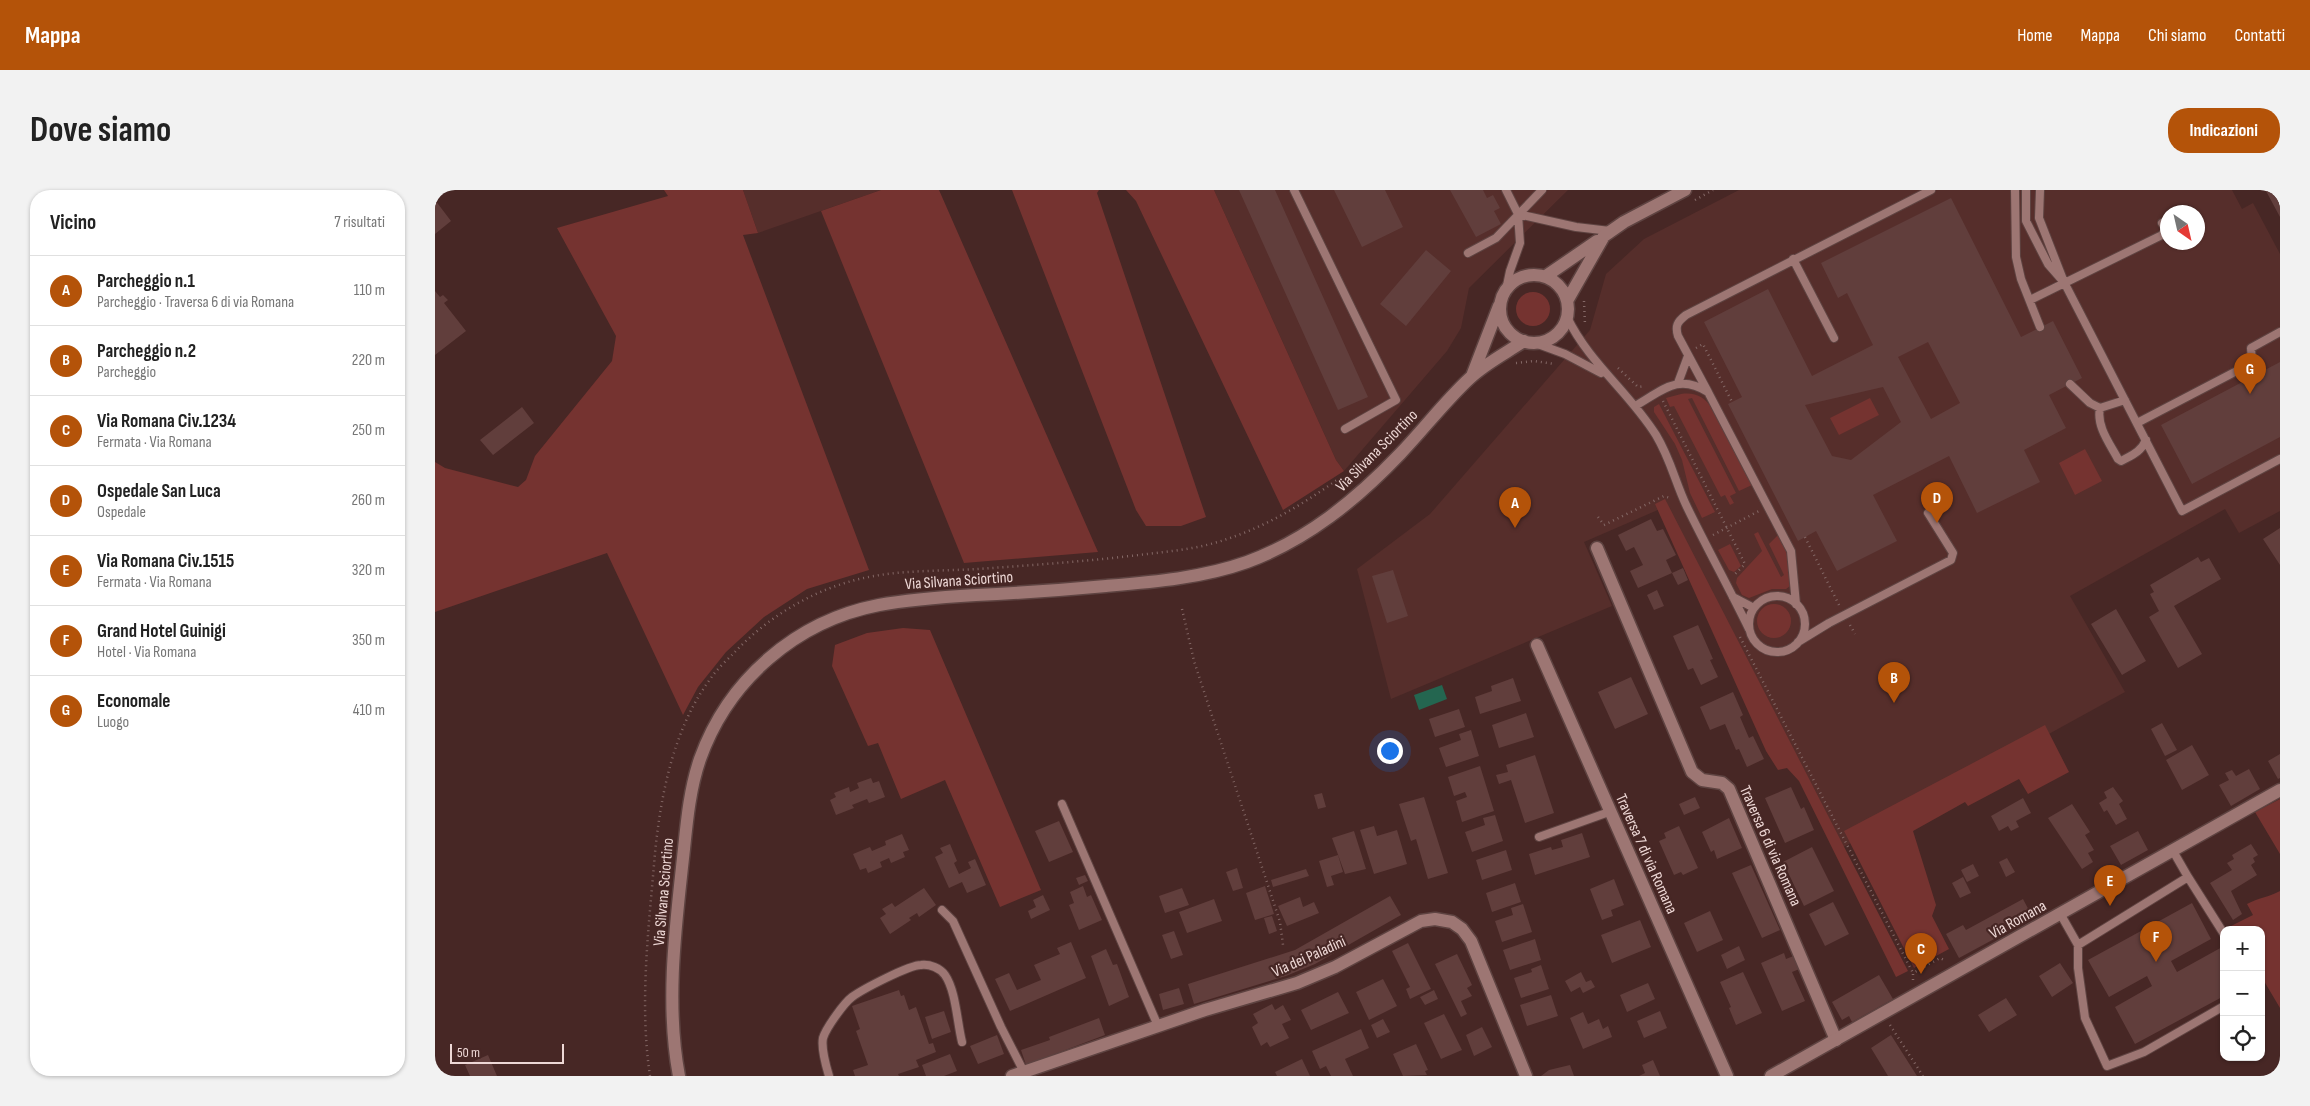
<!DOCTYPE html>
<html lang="it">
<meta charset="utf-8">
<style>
:root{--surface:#fff;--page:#f2f2f2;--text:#222;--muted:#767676;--line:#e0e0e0;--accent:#b45309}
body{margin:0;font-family:"Sofia Sans Condensed",sans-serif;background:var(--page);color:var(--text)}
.controls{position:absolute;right:15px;bottom:15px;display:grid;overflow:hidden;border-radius:10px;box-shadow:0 1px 4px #0004}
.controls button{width:45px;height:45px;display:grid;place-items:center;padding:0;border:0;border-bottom:1px solid var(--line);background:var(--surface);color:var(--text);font:25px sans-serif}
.compass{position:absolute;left:1725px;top:15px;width:45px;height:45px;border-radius:50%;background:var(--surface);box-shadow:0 1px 4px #0004;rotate:146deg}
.scale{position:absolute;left:15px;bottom:12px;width:114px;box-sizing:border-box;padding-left:5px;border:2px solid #eed8d6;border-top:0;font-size:14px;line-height:18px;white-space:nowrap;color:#eed8d6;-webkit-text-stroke:4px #472725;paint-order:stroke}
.you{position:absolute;left:954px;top:560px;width:18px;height:18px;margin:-12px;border:4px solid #fff;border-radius:50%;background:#1a73e8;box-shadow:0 0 0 8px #1a73e833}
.badge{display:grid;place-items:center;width:32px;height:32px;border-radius:50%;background:var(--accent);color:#fff;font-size:16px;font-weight:700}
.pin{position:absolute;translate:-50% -41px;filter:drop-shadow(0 1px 2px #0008)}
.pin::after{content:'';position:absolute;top:26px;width:18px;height:15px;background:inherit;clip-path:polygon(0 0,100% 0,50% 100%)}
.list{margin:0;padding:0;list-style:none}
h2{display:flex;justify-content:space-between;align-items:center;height:65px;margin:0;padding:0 20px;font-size:21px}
h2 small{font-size:16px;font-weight:400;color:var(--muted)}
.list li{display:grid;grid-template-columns:32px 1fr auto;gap:15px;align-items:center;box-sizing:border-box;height:70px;padding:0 20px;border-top:1px solid var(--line)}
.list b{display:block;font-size:19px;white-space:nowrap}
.list p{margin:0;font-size:16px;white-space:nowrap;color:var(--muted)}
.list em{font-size:16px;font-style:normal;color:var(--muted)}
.icon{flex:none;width:28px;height:28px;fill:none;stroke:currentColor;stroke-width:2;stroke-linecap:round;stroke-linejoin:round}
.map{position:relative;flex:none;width:1845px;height:886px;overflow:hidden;border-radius:20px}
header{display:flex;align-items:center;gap:30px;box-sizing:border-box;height:70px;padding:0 25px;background:var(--accent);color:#fff}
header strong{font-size:24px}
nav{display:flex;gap:28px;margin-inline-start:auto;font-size:18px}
.intro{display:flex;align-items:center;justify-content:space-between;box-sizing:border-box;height:120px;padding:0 30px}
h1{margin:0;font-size:35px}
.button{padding:12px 22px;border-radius:20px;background:var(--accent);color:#fff;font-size:18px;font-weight:700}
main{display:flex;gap:30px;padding:0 30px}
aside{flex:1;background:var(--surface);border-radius:20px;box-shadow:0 1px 4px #0004}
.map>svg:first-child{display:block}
.built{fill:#562e2b;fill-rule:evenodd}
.green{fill:#753330}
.water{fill:#246650}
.building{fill:#613e3c;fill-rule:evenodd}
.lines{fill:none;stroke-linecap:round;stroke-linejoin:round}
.lane-casing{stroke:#5e4341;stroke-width:10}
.street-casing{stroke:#5e4341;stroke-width:15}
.secondary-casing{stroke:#5e4341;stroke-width:15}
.path{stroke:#846866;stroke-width:2.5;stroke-dasharray:1 4;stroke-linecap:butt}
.lane{stroke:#9d7673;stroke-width:8}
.street{stroke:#9d7673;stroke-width:12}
.secondary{stroke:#9d7673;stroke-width:12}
.labels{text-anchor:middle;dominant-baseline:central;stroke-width:4.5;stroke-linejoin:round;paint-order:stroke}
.street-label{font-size:16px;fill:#eed8d6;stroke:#472725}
</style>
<header>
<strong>Mappa</strong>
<nav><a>Home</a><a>Mappa</a><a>Chi siamo</a><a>Contatti</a></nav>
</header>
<div class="intro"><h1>Dove siamo</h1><a class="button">Indicazioni</a></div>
<main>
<aside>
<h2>Vicino<small>7 risultati</small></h2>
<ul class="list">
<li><span class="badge">A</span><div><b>Parcheggio n.1</b><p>Parcheggio · Traversa 6 di via Romana</p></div><em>110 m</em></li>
<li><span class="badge">B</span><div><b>Parcheggio n.2</b><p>Parcheggio</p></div><em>220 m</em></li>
<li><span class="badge">C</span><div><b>Via Romana Civ.1234</b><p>Fermata · Via Romana</p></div><em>250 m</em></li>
<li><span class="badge">D</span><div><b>Ospedale San Luca</b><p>Ospedale</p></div><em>260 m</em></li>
<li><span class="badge">E</span><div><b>Via Romana Civ.1515</b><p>Fermata · Via Romana</p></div><em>320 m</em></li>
<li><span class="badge">F</span><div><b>Grand Hotel Guinigi</b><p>Hotel · Via Romana</p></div><em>350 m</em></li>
<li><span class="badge">G</span><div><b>Economale</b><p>Luogo</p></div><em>410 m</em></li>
</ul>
</aside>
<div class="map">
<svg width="1845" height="886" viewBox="0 0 1845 886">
<rect width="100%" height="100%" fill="#472725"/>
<path class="built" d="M308 0H446L323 43Z
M779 0H1133L1034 98 1026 138 1012 161 909 281 901 270Z
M1304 0H1797L1807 19 1818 13 1845 64V321L1804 343 1790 319 1635 406 1690 502 1403 660 1232 316 1149 352 1177 416 956 509 922 379 995 324 1155 140 1171 84 1209 49ZM1732 22H1762V52H1732Z"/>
<path class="green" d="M229 0H308L323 43 308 45 434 380 372 399 329 427 291 462 263 497 248 525 172 363 0 422V272L10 278 83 297 91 290 100 266 177 171 181 146 122 38 233 6Z
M446 0H504L663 362 529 373 386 21Z
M577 0H664L662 3 771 327 746 336H711L701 320Z
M691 0H779L901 270 909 281 848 320 701 11Z
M1081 119a17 17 0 1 1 34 0a17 17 0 1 1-34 0Z
M1246 204C1261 202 1269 207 1278 219L1317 295 1304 301 1257 208 1253 209 1301 303 1295 306 1299 313 1295 315 1290 305 1286 307 1239 216 1235 217 1231 208Z
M1435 208 1444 225 1404 245 1395 228Z
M1224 214 1280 322 1267 328 1255 303 1247 270 1240 254 1219 222V217Z
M1650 259 1667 291 1640 305 1624 273Z
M1230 309 1473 781 1461 787 1364 591 1352 578 1343 580 1331 561 1220 314Z
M1323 342 1346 387 1349 385 1334 354 1343 345 1352 363 1355 396 1351 399H1337L1314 408 1307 405 1301 393 1302 388 1327 361 1319 344Z
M1295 354 1306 376 1299 382 1294 380 1283 360Z
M1322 431a17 17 0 1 1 34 0a17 17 0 1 1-34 0Z
M468 438 495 440 606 700 565 717 510 590 466 609 443 553 433 556 397 476 400 455 432 443Z
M1610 535 1634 582 1593 604 1584 589 1533 616 1530 612 1478 641 1501 715 1497 726 1514 759 1479 778 1409 641Z
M1845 609V664L1820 622Z
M1845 701V818L1826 786V740H1799L1796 736 1818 725 1812 714C1823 708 1834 707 1845 701Z"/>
<path class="water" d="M1007 495 1012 509 984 520 979 505Z"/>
<path class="building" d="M804 0H840L933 207 903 220Z
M899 0H950L968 37 927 57Z
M1015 0H1048L1052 8 1058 5 1065 18 1059 21 1066 34 1041 47Z
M1833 0H1845V27L1831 1Z
M1516 8 1586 147 1618 131 1647 188 1614 205 1631 238 1589 260 1605 292 1542 323 1514 266 1438 305 1462 351 1402 381 1381 341 1363 351 1293 214 1307 207 1269 132 1333 99 1377 186 1438 155 1412 103 1403 108 1386 73ZM1493 152 1525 213 1496 229 1463 167ZM1448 197 1466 232 1416 270 1397 266 1370 215Z
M0 10 16 31 0 44Z
M991 60 1016 81 971 136 945 114Z
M0 101 5 107 8 105 13 110 9 113 31 141 0 165Z
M1845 172V247L1757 294 1726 235Z
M87 217 99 233 58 265 45 250Z
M1216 329 1222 341 1228 339 1241 365 1231 370 1237 383 1203 398 1195 381 1208 375 1199 357 1191 361 1183 345Z
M1845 338V375L1828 349Z
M1763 367 1766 372 1774 368 1786 389 1739 416 1767 464 1743 478 1714 427 1724 421 1715 404 1719 402 1715 395Z
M1248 378 1253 390 1243 395 1237 383Z
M958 380 973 426 952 433 937 386Z
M1222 400 1229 416 1219 420 1212 405Z
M1681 419 1711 471 1687 485 1656 434Z
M1263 435 1278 469 1275 470 1283 487 1266 495 1258 478 1253 480 1238 446Z
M1196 487 1213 524 1180 539 1163 502Z
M1078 488 1086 511 1045 524 1040 507 1057 501 1056 496Z
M1298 502 1308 525 1305 527 1314 548 1318 546 1329 569 1312 577 1304 559 1301 560 1290 534 1275 540 1265 517Z
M1024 519 1030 537 1000 547 994 529Z
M1091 523 1099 547 1064 558 1057 535Z
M1727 533 1742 560 1730 566 1716 539Z
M1036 540 1044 566 1011 577 1004 558 1026 550 1024 544Z
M1757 555 1774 585 1747 600 1731 570Z
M1845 564V588L1843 589 1833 571Z
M1100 565 1119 623 1090 633 1076 590 1064 594 1061 585 1073 582 1071 575Z
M1045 576 1059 621 1027 632 1021 611 1032 607 1030 602 1019 606 1013 587Z
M1814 579 1825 599 1796 616 1784 595 1794 590 1790 583 1797 580 1801 586Z
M436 588 438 593 444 591 450 607 434 613 432 609 417 615 419 618 401 625 395 610 401 607 399 603 414 597 415 602 424 598 422 593Z
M1356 597 1366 619 1369 617 1379 640 1350 653 1330 608Z
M1678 597 1688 611 1684 614 1692 629 1681 635 1672 620 1669 622 1664 613 1672 608 1669 602Z
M887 603 891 617 883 619 879 605Z
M989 607 1013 683 993 689 981 649 976 651 964 614Z
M1260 607 1265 618 1249 625 1244 614Z
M1588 608 1596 623 1581 631 1584 637 1576 641 1573 636 1564 641 1556 626Z
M1637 614 1655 642 1650 645 1659 660 1653 663 1658 672 1647 679 1613 628Z
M1060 625 1068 651 1037 662 1030 642 1050 635 1048 628Z
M1294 628 1307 658 1282 669 1279 660 1276 662 1267 642Z
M624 631 638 662 614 672 600 641Z
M939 636 942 646 962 640 972 674 939 684 925 640Z
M1244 636 1263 678 1248 685 1246 682 1239 685 1224 651 1231 648 1229 643Z
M919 641 931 679 910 684 897 648Z
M1703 641 1713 660 1686 675 1675 656Z
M1147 643 1155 667 1100 685 1094 664 1116 657 1117 660 1128 657 1126 650Z
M467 644 474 660 468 662 470 667 456 673 454 668 445 672 447 677 433 683 431 678 425 680 418 664 435 657 437 661 451 655 450 651Z
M515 654 522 671 519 673 524 684 536 678 533 672 540 669 551 695 532 703 527 692 514 698 500 667 508 663 505 658Z
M1816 654 1823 665 1818 668 1820 672 1816 675 1822 685 1796 701 1807 724 1798 730 1775 693 1797 680 1792 673 1799 669 1797 665Z
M1377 657 1399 701 1369 716 1348 672Z
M1071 660 1077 680 1047 690 1041 670Z
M903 665 908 682 896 686 899 695 892 697 884 671Z
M1572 668 1580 682 1571 687 1564 672Z
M1538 674 1544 686 1532 692 1526 680Z
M1316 675 1345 740 1327 748 1297 683Z
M802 678 808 698 798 701 791 682Z
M871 679 874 686 838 697 836 690Z
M650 685 653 691 644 695 641 688Z
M1528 687 1536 703 1525 708 1517 693Z
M1179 689 1189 715 1176 720 1178 726 1167 730 1155 699Z
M1080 693 1086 712 1057 722 1051 703Z
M648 696 652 707 656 705 667 730 644 740 634 715 639 713 635 702Z
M830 696 839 724 820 730 811 703Z
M489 698 501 715 484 727 482 723 474 728 476 730 455 744 445 728 451 724 447 719 457 713 460 717Z
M747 698 754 715 730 723 724 706Z
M608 705 615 720 596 729 593 721 601 717 598 710Z
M955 706 966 725 880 774 851 786 759 814 753 794 860 760Z
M865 707 868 717 879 712 884 723 852 736 843 716Z
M779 709 787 731 752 743 744 722Z
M1588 709 1598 728 1524 768 1511 744 1528 735 1531 740Z
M1398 712 1414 744 1390 756 1374 724Z
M1757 713 1776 749 1736 771 1742 782 1789 756V806L1700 854 1680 817 1717 796 1712 786 1674 807 1653 770Z
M1088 714 1097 742 1067 752 1060 731 1078 725 1076 718Z
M1275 721 1288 750 1262 762 1249 733Z
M837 726 842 741 834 744 829 728Z
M1205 730 1216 757 1177 773 1166 745Z
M739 741 748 765 736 769 727 745Z
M1100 749 1106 770 1075 780 1068 760Z
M636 752 651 788 575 821 560 789 574 783 582 800 606 790 599 775 625 764 622 758Z
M973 753 996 799 975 809 971 799 975 797 957 761Z
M1304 756 1310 770 1292 779 1286 765Z
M671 759 678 775 682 774 694 807 674 816 656 766Z
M1349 763 1351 769 1361 765 1367 778 1357 782 1370 811 1347 821 1326 773Z
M1022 764 1037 795 1032 798 1037 806 1026 811 1032 824 1026 827 1000 774Z
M1625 773 1638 793 1617 807 1604 786Z
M1106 775 1114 799 1086 808 1079 788 1097 782 1096 779Z
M1146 782 1151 792 1156 790 1160 797 1148 803 1145 797 1136 802 1130 791Z
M1308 782 1327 823 1301 835 1294 818 1296 817 1285 792Z
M1444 785 1458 809 1417 832 1414 826 1407 830 1397 812Z
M948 789 962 816 934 830 921 802Z
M1213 793 1220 809 1192 822 1185 805Z
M744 798 749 814 728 820 724 804Z
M464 800 466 806 469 805 474 820 481 817 494 854 498 853 501 862 481 870 484 877 463 884 464 886H420L418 880 433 875 421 841 425 839 417 816Z
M999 800 1003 809 990 815 985 807Z
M903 802 914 823 876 840 866 820Z
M1116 805 1123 826 1092 836 1085 815Z
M1571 808 1582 825 1554 842 1543 825Z
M837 814 840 820 848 815 856 830 847 834 854 848 835 857 832 852 826 856 817 837 823 833 818 824Z
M509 821 516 842 497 849 490 827Z
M1225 821 1232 838 1209 848 1202 831Z
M1148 822 1153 834 1164 829 1168 839 1173 836 1177 847 1148 859 1135 828Z
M1009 824 1027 860 1006 869 989 833Z
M664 828 670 845 591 875 586 860 615 850 614 847Z
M948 829 955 842 942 848 936 835Z
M1047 837 1057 857 1039 866 1031 845Z
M926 839 934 858 910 869 918 886H896L891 876 885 879 877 861Z
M562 845 569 864 543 874 535 856Z
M1456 845 1482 886H1453L1436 858Z
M981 854 993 880 990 881 992 885 968 886 958 864Z
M515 864 522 881 509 886H491L487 875Z
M53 865 62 886H35L30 875Z
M867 869 875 886H842L840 882Z
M1218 870 1225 886H1204L1210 883 1207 875Z
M1135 875 1139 886H1106L1114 880Z"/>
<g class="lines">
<defs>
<path id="lane" d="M859 0 961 210 910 239
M1071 0 1083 24
M1580 0 1581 67 1586 89 1605 137
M1591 0V31L1613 74 1627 90
M1605 0 1604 28 1629 92 1747 321 1845 269
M1033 63 1061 48 1107 0
M1358 69 1399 148
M1071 100 1075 81 1085 53 1083 24 1141 37 1175 41
M1595 110 1727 45 1731 39 1727 33
M1132 127C1154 173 1194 202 1221 245 1236 270 1240 292 1252 317 1272 358 1294 398 1314 439
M1100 153 1130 164 1166 183
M1243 193 1253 166
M1635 194 1655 213 1665 218 1690 210
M1273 202 1243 146C1240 136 1242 132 1251 125L1496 0
M1200 216C1228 200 1243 183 1273 202L1356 361 1361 414
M1665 218C1661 236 1675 254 1683 269L1686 271C1697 265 1706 262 1711 250
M1702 233 1817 173 1816 158 1845 142
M1314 434a28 28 0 1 1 56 0a28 28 0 1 1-56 0Z
M1298 407 1319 418
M1363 452 1394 433 1516 370 1518 363 1493 323
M627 614 723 836
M1104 647 1174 622
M1753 687 1789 744
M507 720 518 731 566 837 589 882
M1626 725 1643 755 1753 687 1738 661
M1643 755V778L1650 828 1672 876 1709 862 1789 816
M394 886C391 876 386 858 388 848 391 838 409 813 417 807 428 799 474 775 486 775 495 774 505 778 510 785 521 801 522 832 527 852"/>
<path id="street" d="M1162 358 1257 582 1267 590 1287 593 1294 599 1401 850
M1102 455 1292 886
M577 886 770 820 862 793 900 777 986 731 1000 729 1017 732 1027 739 1036 751 1091 886"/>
<path id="secondary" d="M1065 119a34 34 0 1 1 68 0a34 34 0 1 1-68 0Z
M1111 86 1162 51
M1132 111 1169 46 1189 32 1250 0
M1037 186 1064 116
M244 886C230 812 241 733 249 659 252 629 255 598 265 569 293 490 361 431 444 415 476 409 508 407 541 405 584 403 628 400 671 396 718 392 767 388 812 372 872 350 921 310 965 264 989 239 1010 211 1035 188 1051 173 1071 163 1089 151
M1336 886 1845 600"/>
</defs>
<use href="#lane" class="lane-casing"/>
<use href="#street" class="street-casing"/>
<use href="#secondary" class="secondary-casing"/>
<path class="path" d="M1260 10 1278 0
M1149 111 1150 135
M1261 158 1268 154 1297 212
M1081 173 1099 171 1120 174
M1183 178 1203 197 1210 196
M1228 211 1310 374 1298 386
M1163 327 1169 335 1229 306 1235 308
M1278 345 1324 321
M1370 347 1404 415
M747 419 759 471 845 732 848 755
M1415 435 1420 444
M1305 447 1478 783
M1478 790V783L1505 768 1511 771
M1455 835 1488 886
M215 886C204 812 214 736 220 663 226 603 239 537 276 488 282 479 291 471 298 464 335 424 386 395 439 386 473 380 509 381 543 379 599 375 656 371 712 364 739 361 767 358 792 349 832 336 868 314 902 290"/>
<use href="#lane" class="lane"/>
<use href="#street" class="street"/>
<use href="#secondary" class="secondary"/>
</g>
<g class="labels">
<g class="street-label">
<text transform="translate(942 261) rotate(-45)">Via Silvana Sciortino</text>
<text transform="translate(524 391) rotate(-4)">Via Silvana Sciortino</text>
<text transform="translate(1335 656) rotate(66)">Traversa 6 di via Romana</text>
<text transform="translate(1211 664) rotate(66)">Traversa 7 di via Romana</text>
<text transform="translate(229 702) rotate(-85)">Via Silvana Sciortino</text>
<text transform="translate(1583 730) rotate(-29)">Via Romana</text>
<text transform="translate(874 767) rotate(-24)">Via dei Paladini</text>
</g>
</g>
</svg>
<div class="controls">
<button>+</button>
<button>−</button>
<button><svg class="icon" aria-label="locate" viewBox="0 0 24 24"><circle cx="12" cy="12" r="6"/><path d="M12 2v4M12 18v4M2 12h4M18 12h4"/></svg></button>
</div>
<svg class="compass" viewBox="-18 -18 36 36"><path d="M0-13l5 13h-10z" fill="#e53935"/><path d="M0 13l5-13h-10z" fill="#767676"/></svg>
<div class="scale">50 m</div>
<div class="you"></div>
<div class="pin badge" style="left:1080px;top:338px">A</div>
<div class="pin badge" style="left:1459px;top:513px">B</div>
<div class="pin badge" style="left:1486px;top:784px">C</div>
<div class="pin badge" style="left:1502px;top:333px">D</div>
<div class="pin badge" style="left:1675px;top:716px">E</div>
<div class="pin badge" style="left:1721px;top:772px">F</div>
<div class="pin badge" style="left:1815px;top:204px">G</div>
</div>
</main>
